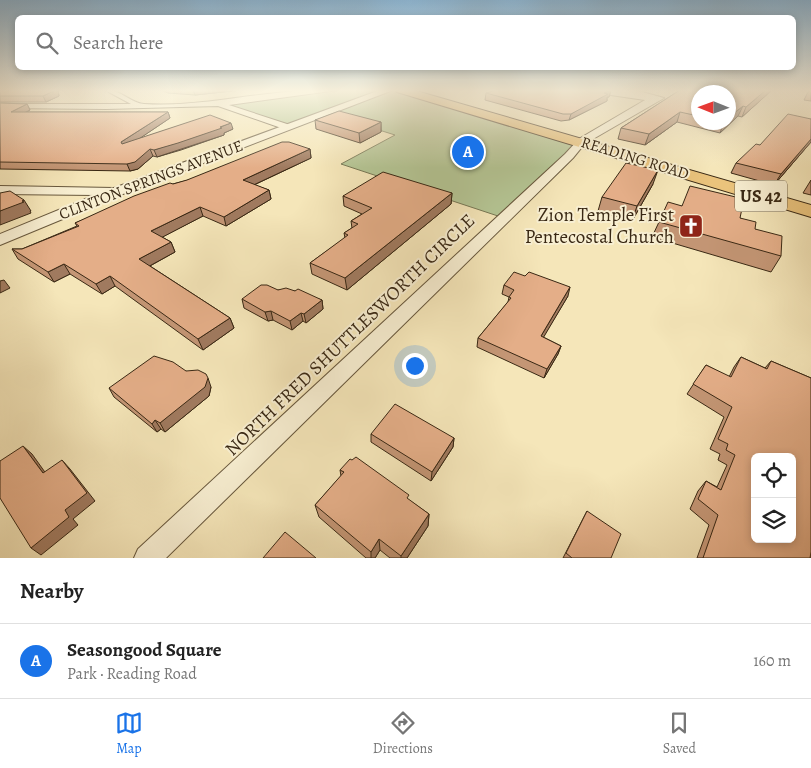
<!DOCTYPE html>
<meta charset="utf-8">
<style>
:root{--surface:#fff;--page:#f2f2f2;--text:#222;--muted:#767676;--line:#e0e0e0;--accent:#1a73e8}
body{margin:0;font-family:Alegreya,serif;background:var(--page);color:var(--text)}
.controls{position:absolute;right:15px;bottom:15px;display:grid;overflow:hidden;border-radius:8px;box-shadow:0 2px 8px #0003}
.controls button{width:45px;height:45px;display:grid;place-items:center;padding:0;border:0;border-bottom:1px solid var(--line);background:var(--surface);color:var(--text);font:25px sans-serif}
.compass{position:absolute;left:691px;top:85px;width:45px;height:45px;border-radius:50%;background:var(--surface);box-shadow:0 2px 8px #0003;rotate:271deg}
.you{position:absolute;left:414px;top:365px;width:18px;height:18px;margin:-12px;border:4px solid #fff;border-radius:50%;background:#1a73e8;box-shadow:0 0 0 8px #1a73e833}
.badge{display:grid;place-items:center;width:32px;height:32px;border-radius:50%;background:var(--accent);color:#fff;font-size:16px;font-weight:700}
.pin{position:absolute;translate:-50% -50%;border:2px solid #fff;box-shadow:0 1px 5px #0006}
.list{margin:0;padding:0;list-style:none}
h2{display:flex;justify-content:space-between;align-items:center;height:65px;margin:0;padding:0 20px;font-size:21px}
h2 small{font-size:16px;font-weight:400;color:var(--muted)}
.list li{display:grid;grid-template-columns:32px 1fr auto;gap:15px;align-items:center;box-sizing:border-box;height:75px;padding:0 20px;border-top:1px solid var(--line)}
.list b{display:block;font-size:19px;white-space:nowrap}
.list p{margin:0;font-size:16px;white-space:nowrap;color:var(--muted)}
.list em{font-size:16px;font-style:normal;color:var(--muted)}
.icon{flex:none;width:28px;height:28px;fill:none;stroke:currentColor;stroke-width:2;stroke-linecap:round;stroke-linejoin:round}
.map{position:relative;flex:none;width:811px;height:558px;overflow:hidden}
.search{position:absolute;background:var(--surface);box-shadow:0 2px 8px #0003;left:15px;right:15px;top:15px;height:55px;display:flex;align-items:center;gap:12px;box-sizing:border-box;padding:0 18px;border-radius:8px;color:var(--muted);font-size:19px}
.sheet{height:140px;background:var(--surface)}
nav{display:flex;justify-content:space-around;align-items:center;box-sizing:border-box;height:70px;border-top:1px solid var(--line);background:var(--surface);font-size:14px;color:var(--muted)}
nav a{display:grid;justify-items:center;gap:2px}
nav .on{color:var(--accent)}
.map>svg:first-child{display:block}
.green{fill:#b5c695;stroke:#777754}
.lines{fill:none;stroke-linecap:round;stroke-linejoin:round}
.minor-casing{stroke:#68583d;stroke-width:2}
.tertiary-casing{stroke:#68583d;stroke-width:2}
.primary-casing{stroke:#392814;stroke-width:2}
.minor{fill:#f8efd2;fill-rule:evenodd}
.tertiary{fill:#f8efd2;fill-rule:evenodd}
.primary{fill:#eac37c;fill-rule:evenodd}
.wall{fill:#c49675;stroke:#392814;fill-rule:evenodd}
.shaded-wall{fill:#a07a5f;stroke:#392814}
.building{fill:#e4ae88;stroke:#392814;fill-rule:evenodd}
.labels{text-anchor:middle;dominant-baseline:central;stroke-width:4;stroke-linejoin:round;paint-order:stroke}
.far-street-label{font-size:16px;fill:#392814;stroke:#f8efd2}
.shield{fill:#f8efd2;stroke:#72644d;stroke-width:1}
.shield-label{font-size:18px;font-weight:bold;fill:#392814}
.poi-label{font-size:19px;fill:#392814;stroke:#f8efd2;text-anchor:end}
.street-label{font-size:19px;fill:#392814;stroke:#f8efd2}
</style>
<div class="map">
<svg width="811" height="558" viewBox="0 0 811 558">
<rect width="100%" height="100%" fill="#f5e6b9"/>
<filter id="stains"><feTurbulence type="fractalNoise" baseFrequency=".004" numOctaves="4"/><feColorMatrix values="0 0 0 0 .2 0 0 0 0 .09 0 0 0 0 .02 0 0 0 .5 -.17"/></filter>
<radialGradient id="worn" r=".72"><stop offset=".6" stop-color="#630" stop-opacity="0"/><stop offset="1" stop-color="#630" stop-opacity=".3"/></radialGradient>
<path class="green" d="M334 90H401L581 142 504 218 341 164 395 135 325 113 287 127 219 104Z"/>
<g class="lines">
<defs>
<path id="minor" d="M105 90C120 89 131 103 144 104 209 108 273 87 338 90L229 105 290 125 291 127 287 130 218 106 106 109 0 108V104H131Z
M578 140 586 142 573 158 166 558H134L138 549 565 154Z"/>
<path id="tertiary" d="M380 90H393L123 194 0 245V234L95 195 0 194V186L114 188Z
M593 90H635L664 98 581 146 575 142 577 140 645 100 597 93Z"/>
<path id="primary" d="M395 90H413L811 205V217L397 92Z"/>
</defs>
<use href="#minor" class="minor-casing"/>
<use href="#tertiary" class="tertiary-casing"/>
<use href="#primary" class="primary-casing"/>
<use href="#minor" class="minor"/>
<use href="#tertiary" class="tertiary"/>
<use href="#primary" class="primary"/>
</g>
<path class="wall" d="M0 90H58L59 96 46 102H0Z
M162 90H241L195 95 168 93Z
M611 90 609 97H607V101L569 120 561 121 485 100 486 93Z
M680 90H772L742 117 738 116 720 133 677 122 645 145 618 139 621 128ZM698 92 728 122H698Z
M811 90V101L804 100 808 92Z
M0 103 27 104 30 110 27 112H168L170 118 140 138 233 129 224 133V135L181 150 157 157 153 156 138 169 130 171 0 169Z
M811 119V142L774 185 731 173 736 163 760 145Z
M315 120 381 122V132L360 143 316 129Z
M310 149 311 158 254 185 269 190 271 199 226 226 203 216 162 237 171 242 175 252 150 266 230 318 234 328 203 350 115 286 102 294 70 274 54 282 18 259 12 249H22L77 226 75 223 173 184Z
M811 180V195L803 193Z
M653 184 632 221 598 211 602 197Z
M452 193 451 204 347 290 312 274 310 263 345 238 344 233 352 228 351 221 362 214 344 206 343 196Z
M682 206 740 218 755 229 781 256 771 272 652 237 659 222Z
M504 285 568 296 543 337 561 346 558 354 544 378 477 347 478 338 508 302 509 297 502 294Z
M278 290 295 291 322 300 323 309 306 323 303 321 292 330 273 320 268 321 244 308 242 299Z
M741 357 765 368 771 361 811 378V558H697L709 525 690 509 698 491 706 481 717 487 727 465 718 460 720 454 710 449 724 417 687 394 706 365 729 377 734 367Z
M186 371 211 387 209 396 165 432 161 429 157 432 114 397 109 388Z
M371 434 454 438 453 447 431 481 371 442Z
M340 470 409 500 429 514 428 526 407 558H390L380 550 375 558H366L319 517 315 505 341 476Z
M587 511 611 558H563Z"/>
<path class="shaded-wall" d="M56 90H58L59 96 46 102 43 96Z
M193 90H241L195 95Z
M611 90 609 97H607V101L569 120 571 114 604 93Z
M766 90H772L742 117 746 107Z
M27 104 30 110 14 118 11 112Z
M743 106 738 116 720 133 724 122H728V118Z
M168 112 170 118 124 149 121 142Z
M680 112 677 122 645 145 649 134Z
M381 122V132L360 143 359 133Z
M231 123 233 129 224 133V135L157 157 154 150 220 127Z
M811 139V142L774 185 781 174Z
M150 149 153 156 138 169 130 171 127 164Z
M310 149 311 158 245 189 243 180Z
M658 170 653 184 632 221 637 206Z
M269 190 271 199 226 226 224 217Z
M452 193 451 204 347 290 345 278Z
M24 200 31 211H30L31 213 0 225V211Z
M200 207 203 216 155 241 151 231Z
M171 242 175 252 144 269 139 259Z
M64 264 70 274 54 282 48 272Z
M110 276 115 286 102 294 96 284Z
M4 280 10 288 0 293V281Z
M570 287 568 296 539 345 541 336Z
M322 300 323 309 306 323 304 314Z
M271 311 273 320 268 321 265 312Z
M301 313 303 321 292 330 290 321Z
M230 318 234 328 203 350 198 339Z
M561 346 558 354 544 378 547 369Z
M208 378 211 387 209 396 165 432 160 423Z
M155 420 161 429 157 432 152 424Z
M454 438 453 447 431 481 432 472Z
M23 446 32 454 52 482 43 473Z
M62 460 70 469 95 501 73 519 78 525 41 555 31 548 65 510Z
M429 514 428 526 407 558H401V556Z
M379 539 380 550 375 558H371V552Z"/>
<path class="building" d="M0 90H56L43 96H0Z
M496 90H611L604 93 608 94 571 114H563L486 93Z
M680 90H766L746 107 743 106 728 118V92H698V116L680 112 649 134 621 128Z
M0 103 27 104 11 112H168L121 142 122 144 210 115 231 123 220 127 222 128 178 143 154 150 150 149 135 162 127 164 0 162Z
M339 111 381 122 359 133 315 120Z
M788 114 811 119V139L781 174 736 163 756 144 760 145Z
M282 142H289L310 149 243 180 269 190 224 217 200 207 151 231 171 242 139 259 230 318 198 339 110 276 96 284 64 264 48 272 12 249H22L79 226 75 223 134 196 170 183 173 184 187 180Z
M626 163 658 170 637 206 602 197Z
M383 172 452 193 345 278 310 263 348 235 344 233 358 224 351 221 372 208 343 196Z
M690 186 744 199 740 218 756 222 755 229 782 236 781 256 659 222 668 202 682 206Z
M10 191 24 200 22 201 24 202 0 211V193Z
M514 272 525 276 529 272 570 287 541 336 561 346 547 369 478 338 511 298 509 297 514 290 504 285Z
M261 285H267L278 290 286 288 295 291 298 289 322 300 304 314 301 313 290 321 271 311 265 312 242 299Z
M154 356 173 362 186 371 198 370 206 374 208 378 205 387 160 423 155 420 152 424 109 388Z
M741 357 767 369 771 361 811 378V552L810 558H703L718 515 698 499 706 481 721 490 735 455 726 450 728 444 718 439 732 407 693 384 706 365 731 377ZM755 457H792V539H755Z
M395 404 454 438 432 472 371 434Z
M23 446 43 473 62 460 87 493 65 510 69 517 31 548 0 498V461Z
M356 457 409 495 407 498 429 514 401 556 379 539 371 552 315 505 344 472 340 470 350 459 352 460Z
M587 511 621 534 611 558H572L566 553Z
M285 532 316 558H263Z"/>
<linearGradient id="sky" x2="0" y2="1"><stop stop-color="#8cb7d6"/><stop offset="0.54" stop-color="#faf4e0"/><stop offset="1" stop-color="#faf4e0" stop-opacity="0"/></linearGradient>
<rect width="811" height="168" fill="url(#sky)"/>
<defs>
<symbol id="church-square" viewBox="-11 -11 22 22"><rect x="-9" y="-9" width="18" height="18" rx="4" fill="#8f2418" stroke="#f8efd2"/><path d="M-1.2-6h2.4v3.5h3.3v2.4h-3.3V6h-2.4V-.1h-3.3v-2.4h3.3Z" fill="#fff"/></symbol>
</defs>
<g fill-rule="evenodd">
<use href="#church-square" x="677" y="212" width="28" height="28"/>
</g>
<g class="labels">
<g class="far-street-label">
<text transform="translate(635 158) rotate(17)">READING ROAD</text>
<text transform="translate(151 180) rotate(-21)">CLINTON SPRINGS AVENUE</text>
</g>
<rect class="shield" x="735" y="180.5" width="52" height="31" rx="4"/>
<g class="shield-label">
<text x="761" y="196">US 42</text>
</g>
<g class="poi-label">
<text x="674" y="215">Zion Temple First<tspan x="674" dy="22">Pentecostal Church</tspan></text>
</g>
<g class="street-label">
<text transform="translate(350 335) rotate(-44)">NORTH FRED SHUTTLESWORTH CIRCLE</text>
</g>
</g>
<rect width="100%" height="100%" filter="url(#stains)"/>
<rect width="100%" height="100%" fill="url(#worn)"/>
</svg>
<div class="controls">
<button><svg class="icon" aria-label="locate" viewBox="0 0 24 24"><circle cx="12" cy="12" r="6"/><path d="M12 2v4M12 18v4M2 12h4M18 12h4"/></svg></button>
<button><svg class="icon" aria-label="layers" viewBox="0 0 24 24"><path d="M12 4l9 5-9 5-9-5zM3 14l9 5 9-5"/></svg></button>
</div>
<svg class="compass" viewBox="-18 -18 36 36"><path d="M0-13l5 13h-10z" fill="#e53935"/><path d="M0 13l5-13h-10z" fill="#767676"/></svg>
<div class="you"></div>
<div class="pin badge" style="left:468px;top:152px">A</div>
<div class="search"><svg class="icon" aria-label="search" viewBox="0 0 24 24"><circle cx="10" cy="10" r="6"/><path d="M15 15l6 6"/></svg>Search here</div>
</div>
<section class="sheet">
<h2>Nearby<small></small></h2>
<ul class="list">
<li><span class="badge">A</span><div><b>Seasongood Square</b><p>Park · Reading Road</p></div><em>160 m</em></li>
</ul>
</section>
<nav>
<a class="on"><svg class="icon" aria-label="map" viewBox="0 0 24 24"><path d="M3 6l6-2 6 2 6-2v14l-6 2-6-2-6 2zM9 4v14M15 6v14"/></svg>Map</a>
<a><svg class="icon" aria-label="directions" viewBox="0 0 24 24"><path d="M12 3l9 9-9 9-9-9zM9 14v-3h6M13 9l2 2-2 2"/></svg>Directions</a>
<a><svg class="icon" aria-label="saved" viewBox="0 0 24 24"><path d="M7 4h10v16l-5-4-5 4z"/></svg>Saved</a>
</nav>
